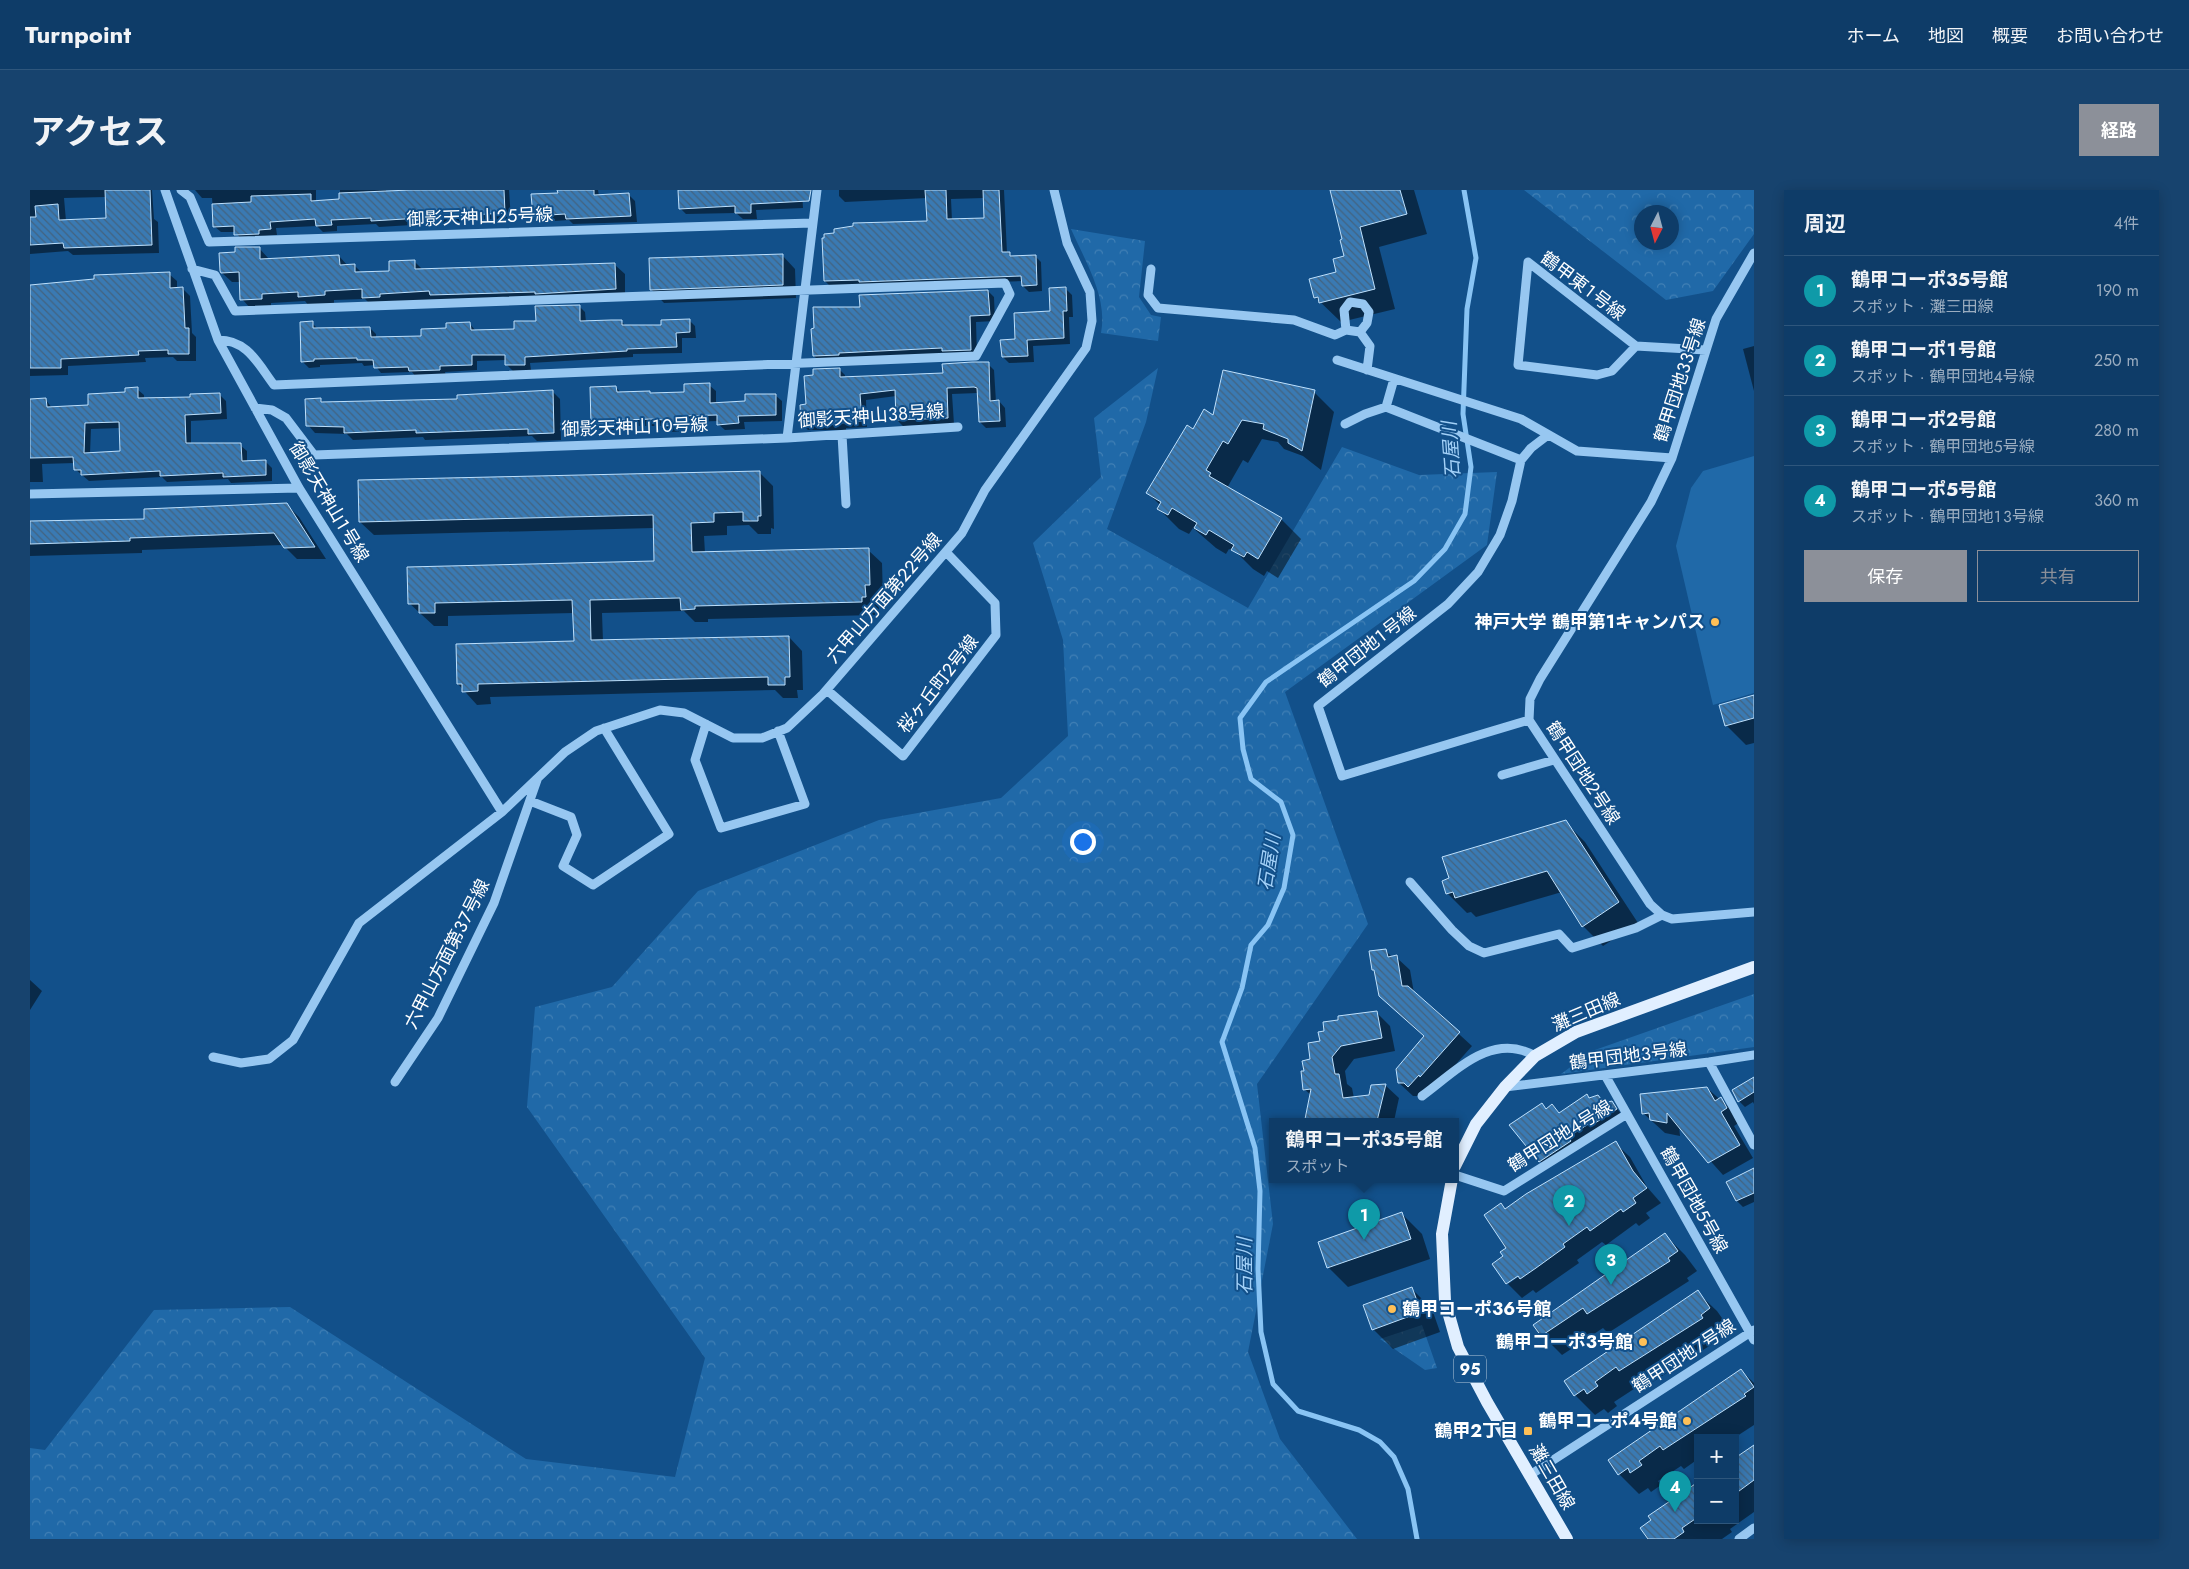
<!DOCTYPE html>
<html lang="ja">
<meta charset="utf-8">
<style>
:root{--surface:#0e3c68;--page:#17436e;--text:#f1f3f6;--muted:#9badc0;--line:#2e567c;--accent:#8c9099}
body{margin:0;font-family:Jost,"Noto Sans JP",sans-serif;background:var(--page);color:var(--text)}
.controls{position:absolute;right:15px;bottom:15px;display:grid;overflow:hidden;border-radius:0px;box-shadow:0 2px 12px #0003}
.controls button{width:45px;height:45px;display:grid;place-items:center;padding:0;border:0;border-bottom:1px solid var(--line);background:var(--surface);color:var(--text);font:25px sans-serif}
.compass{position:absolute;left:1604px;top:15px;width:45px;height:45px;border-radius:50%;background:var(--surface);box-shadow:0 2px 12px #0003;rotate:186deg}
.you{position:absolute;left:1052px;top:651px;width:18px;height:18px;margin:-12px;border:4px solid #fff;border-radius:50%;background:#1a73e8;box-shadow:0 0 0 8px #1a73e833}
.badge{display:grid;place-items:center;width:32px;height:32px;border-radius:50%;background:var(--accent);color:#fff;font-size:16px;font-weight:700}
.pin{position:absolute;translate:-50% -41px;filter:drop-shadow(0 1px 2px #0008)}
.pin::after{content:'';position:absolute;top:26px;width:18px;height:15px;background:inherit;clip-path:polygon(0 0,100% 0,50% 100%)}
.popup{position:absolute;left:1239px;top:928px;width:190px;height:65px;box-sizing:border-box;display:grid;place-content:center;border-radius:0px;background:var(--surface);filter:drop-shadow(0 1px 4px #0005);font-size:16px;white-space:nowrap;color:var(--muted)}
.popup b{font-size:19px;color:var(--text)}
.popup::after{content:'';position:absolute;left:50%;top:100%;margin-left:-10px;border:10px solid transparent;border-top-color:var(--surface)}
.list{margin:0;padding:0;list-style:none}
h2{display:flex;justify-content:space-between;align-items:center;height:65px;margin:0;padding:0 20px;font-size:21px}
h2 small{font-size:16px;font-weight:400;color:var(--muted)}
.list li{display:grid;grid-template-columns:32px 1fr auto;gap:15px;align-items:center;box-sizing:border-box;height:70px;padding:0 20px;border-top:1px solid var(--line)}
.list b{display:block;font-size:19px;white-space:nowrap}
.list p{margin:0;font-size:16px;white-space:nowrap;color:var(--muted)}
.list em{font-size:16px;font-style:normal;color:var(--muted)}
.actions{display:flex;gap:10px;padding:15px 20px}
.actions a{flex:1;padding:11px 0;border:1px solid var(--accent);border-radius:0px;text-align:center;font-size:18px;color:var(--accent)}
.actions .main{background:var(--accent);color:#fff}
.map{position:relative;flex:none;width:1724px;height:1349px;overflow:hidden;border-radius:0px}
header{display:flex;align-items:center;gap:30px;box-sizing:border-box;height:70px;padding:0 25px;background:var(--surface);border-bottom:1px solid var(--line)}
header strong{font-size:24px}
nav{display:flex;gap:28px;margin-inline-start:auto;font-size:18px}
.intro{display:flex;align-items:center;justify-content:space-between;box-sizing:border-box;height:120px;padding:0 30px}
h1{margin:0;font-size:35px}
.button{padding:12px 22px;border-radius:0px;background:var(--accent);color:#fff;font-size:18px;font-weight:700}
main{display:flex;gap:30px;padding:0 30px}
aside{flex:1;background:var(--surface);border-radius:0px;box-shadow:0 2px 12px #0003}
.map>svg:first-child{display:block}
.forest{fill:url(#forest-crowns);fill-rule:evenodd}
.pitch{fill:#2069a8}
.shadow{fill:#0007;fill-rule:evenodd}
.lines{fill:none;stroke-linecap:round;stroke-linejoin:round}
.stream{stroke:#89c4f4;stroke-width:5}
.building{fill:url(#building-back-hatch);stroke:#bee0fc;fill-rule:evenodd}
.minor{stroke:#97c7f1;stroke-width:9}
.major{stroke:#e1efff;stroke-width:12}
.poi-dot{fill:#ffc057;stroke:#12508a;stroke-width:2}
.labels{text-anchor:middle;dominant-baseline:central;stroke-width:4;stroke-linejoin:round;paint-order:stroke}
.shield{fill:#12508a;stroke:#b8cadc;stroke-width:1}
.shield-label{font-size:16px;font-weight:bold;fill:#fff}
.street-label{font-size:18px;fill:#fff;stroke:#12508a}
.poi-label{font-size:18px;font-weight:bold;fill:#fff;stroke:#12508a;text-anchor:end}
.water-label{font-size:19px;font-style:italic;fill:#a3d1f8;stroke:#12508a}
</style>
<header>
<strong>Turnpoint</strong>
<nav><a>ホーム</a><a>地図</a><a>概要</a><a>お問い合わせ</a></nav>
</header>
<div class="intro"><h1>アクセス</h1><a class="button">経路</a></div>
<main>
<div class="map">
<svg width="1724" height="1349" viewBox="0 0 1724 1349">
<defs>
<pattern id="forest-crowns" width="20" height="18" patternUnits="userSpaceOnUse" patternTransform="scale(1.25)"><rect width="20" height="18" fill="#2069a8"/><path d="M2 6a3 3 0 1 1 6 0M12 15a3 3 0 1 1 6 0" fill="none" stroke="#4180b5"/></pattern>
<pattern id="building-back-hatch" width="6" height="6" patternUnits="userSpaceOnUse" patternTransform="scale(1.25)"><rect width="6" height="6" fill="#3a7ab3"/><path d="M-1 5l2 2M0 0l6 6M5-1l2 2" fill="none" stroke="#436380"/></pattern>
</defs>
<rect width="100%" height="100%" fill="#12508a"/>
<path class="forest" d="M1494 0H1724V44L1683 101 1636 110ZM1642 22V52H1612V22Z
M1041 39 1115 51 1109 107 1121 125 1131 127 1128 151 1071 143C1078 107 1055 71 1041 39Z
M1128 178 1116 232 1077 339 1218 418 1312 257 1389 285 1467 282 1457 355 1255 502 1338 734 1227 894 1243 1034 1218 1162 1250 1249 1327 1349H0V1258L15 1260 124 1120 260 1117 496 1269 645 1287 675 1168 497 917 505 817 582 797 668 701 849 630 971 608 1038 546 1033 450 1003 353 1071 287 1064 228Z
M1724 804V857L1531 884 1562 861Z
M1392 1135 1407 1178 1395 1180 1350 1149Z"/>
<path class="pitch" d="M1724 266V503L1683 515 1646 356 1661 298 1673 281Z"/>
<path class="shadow" d="M0 0H122L124 29 128 32 129 63 43 65 38 61 0 64ZM76 7 78 29 36 31 34 8Z
M165 0H286V12L310 10V0H356V2L396 0H479L481 29 349 37 346 34 307 36V41L293 42 287 36 246 38 247 45 235 46V50L212 51 206 42H191L184 36 182 8H172Z
M535 0H568L569 6 599 5 605 11 607 32 543 34 539 30 510 32 504 25Z
M649 0H772L773 18 726 20 727 29H713L706 23 656 24 650 18Z
M809 0H974L977 63 983 67 1005 66 1011 72 1012 101 999 102 993 96V91L836 97 800 96 795 91 898 32 897 8 815 12 809 6ZM954 8 955 29 922 30 921 9Z
M1301 0H1384L1397 44 1349 57 1365 119 1311 132 1285 107 1308 83 1316 67 1314 50Z
M229 58 239 69 309 66 318 76 324 75 332 83 360 82 384 71 393 80 585 75 595 84V109L343 117 335 109 304 110V115L279 116 275 111 241 113V118L221 119 212 109 211 92H202L192 83 207 63Z
M752 65 765 79 766 108 634 113 621 99Z
M139 84 147 91V99L152 98 160 106 162 143 166 147V171H147L143 167 115 168 116 172 38 176V185L0 186V95Z
M1035 98 1042 105 1043 127H1039L1040 154 1003 156 1004 172 979 173 973 167 987 150 1021 122Z
M958 101 964 107 965 131 946 132 947 166 790 172 784 166 831 118Z
M549 116 555 122 556 132 591 131 597 137 633 136 659 130 665 136 666 148H652V163L603 164V167L500 173 501 180 483 181 477 175 476 170 447 171V180L415 182 416 186 386 187 382 182 351 183 345 175 334 176 332 173 290 175V177L279 178 273 172 282 133 288 139 340 138 346 144V149L392 147 440 134 446 141 486 140Z
M1724 156V201L1713 159Z
M958 174 964 180 966 212 969 211 975 218 976 237 956 238 950 232 948 203 922 204 924 234 873 236 867 230 866 206 836 210 837 237 816 238V240H778L772 234 777 216 809 179 815 185V188L914 184Z
M679 195 686 201V214L717 212 745 205 752 211V231L714 232 715 239 695 240 688 234V231L657 232V241L641 242 635 236H595L591 240H568L562 234 586 197 591 203 619 202 622 205 656 203Z
M107 199 114 205V209L162 208 189 204 196 211 197 229 161 231V254L210 255 217 261V272L235 271 242 278V291L201 293 198 289 137 292 132 287 59 291 45 279V273L12 274 13 292H0V210H16L22 218 60 217ZM91 238V262L60 264 61 239Z
M522 201 530 209 531 250 507 251 502 246 395 250 393 247 323 250 317 244 285 243 278 235 290 209 294 213 429 210Z
M1284 202 1304 222 1291 280 1273 266 1254 259 1248 252 1232 249 1218 273 1213 270 1197 298 1251 329 1271 349 1248 388 1237 381 1234 386 1223 379 1207 363 1199 359 1196 364 1186 358 1163 338 1159 344 1149 339 1129 319 1131 316 1118 303 1163 241 1184 227Z
M729 282 743 296 744 339 741 338V344H728L719 335 697 336V345L674 346 675 363 838 360 852 373 853 408H848L849 420H845V425L678 429V432H665L654 421 572 423 573 451 759 447 772 461 773 500H767L768 508H753L745 500 460 507 461 514 447 515 428 494 545 452 544 423 418 426V436H404L379 413 625 372 624 338 344 345 330 332Z
M257 315 269 327 296 369H267L253 355 112 360V363L0 366V332L116 330Z
M1724 507V553L1716 555 1696 535Z
M1535 632 1555 652 1608 733 1573 756 1553 736 1532 702 1446 727 1441 722 1437 723 1417 703Z
M1356 761 1362 767H1366L1380 780 1384 803 1442 856 1404 899 1389 906H1383L1369 893 1398 851 1343 779Z
M0 790 12 801 0 820Z
M1347 823 1360 836 1365 861 1324 869 1315 881 1317 894 1322 898 1324 908 1340 906 1355 895 1369 908 1364 931H1279L1276 928 1281 905 1274 899 1276 882 1292 852Z
M1724 888V914L1723 912 1715 917 1709 911Z
M1677 898 1704 922 1710 932 1704 936 1723 968 1693 985 1649 936 1650 946 1635 943 1613 923Z
M1567 906 1575 914 1582 912 1592 925 1516 977 1510 971 1516 920 1522 915 1530 924Z
M1585 953 1600 967 1617 997 1631 1013 1616 1023 1620 1028 1609 1036 1606 1033 1576 1055 1572 1052 1547 1070 1549 1073 1506 1103 1503 1100 1492 1108 1478 1094 1494 1083 1492 1081 1478 1092V1094L1463 1074 1475 1067 1478 1058 1476 1020Z
M1724 979V1012L1713 1017 1707 1011 1698 992Z
M1372 1024 1392 1044 1400 1069 1318 1097 1298 1077Z
M1635 1045 1655 1065 1667 1081 1657 1088 1659 1091 1578 1143 1573 1138 1532 1165 1512 1145Z
M1382 1099 1402 1119 1410 1142 1363 1159 1343 1139Z
M1667 1102 1687 1121 1699 1138 1690 1145 1692 1148 1610 1200 1607 1197 1584 1212 1587 1216 1578 1223 1574 1219 1565 1225 1545 1205 1536 1192Z
M1711 1180 1724 1193V1235L1704 1248H1668V1269L1654 1279 1651 1276 1628 1291 1631 1295 1621 1302 1618 1298 1609 1304 1589 1284Z
M1724 1256V1322L1700 1339 1702 1342 1692 1349H1619L1668 1294V1330H1705V1270Z"/>
<g class="lines">
<path class="stream" d="M1387 1349 1378 1299 1364 1267 1350 1252 1329 1240 1268 1221 1243 1194 1231 1142 1228 1079 1230 1001 1225 958 1192 852 1212 798 1221 755 1238 735 1254 698 1263 645 1251 612 1221 589 1213 559 1210 528 1236 492 1384 391 1415 359 1435 324 1441 277 1433 224 1437 119 1446 68 1434 0"/>
</g>
<path class="building" d="M75 0H120L122 55 34 58 33 53 0 55V27H6L5 16 28 14 29 30 76 28Z
M380 0H474L475 23 341 31V28L301 30 302 35 286 36 285 29 240 32 241 39 229 40V44L204 45V36L183 37 182 14 221 12V6L281 4V11L309 9V3Z
M527 0H564V5L599 3 601 26 536 29 535 24 503 26 501 4 528 3Z
M648 0H781L779 11 721 14V23H705V16L649 19Z
M895 0H916L917 29 954 28 953 0H969L972 62H980V66L1006 65 1007 95 992 96 991 86 829 92V90L794 91 792 48H794V44L804 43V39L823 36V33L897 31Z
M1300 0H1370L1377 24 1330 37 1345 99 1289 113 1288 107 1284 108 1279 89 1306 82 1303 69 1314 66 1310 50 1312 49Z
M205 57H230V69L309 65 310 75 325 74V82L359 81V71L385 70V79L585 73 586 99 505 104V102L400 105 399 101 350 104V107L332 108V99L295 101V105L268 107V102L232 104V109L210 110 209 82 191 83 190 81 189 63 205 62Z
M753 64V95L620 100 619 68Z
M140 82V98L153 97 155 138H159V164H138V160L108 161 109 165 31 169V178H0V95L64 89V85Z
M1036 97 1037 121H1033L1034 148 997 150 998 166 972 167 970 150 985 149 984 123 1020 121 1019 98Z
M958 100 960 125 940 126 941 160 912 161V158L809 163V165L783 166 781 139 784 138 783 117H830L829 105Z
M550 115V131L581 130H592V135H631V130L660 129V142L646 143 647 157 597 159V161L495 167V175H475V165H442V175L410 176V180L379 181 378 177 344 178 343 170H327V168L284 169V171L271 172 270 132 283 131V138L340 137 341 147 391 146V139L416 138V133L440 132 441 140 484 139V131H506L505 116Z
M942 172H959L960 211 969 210 970 231 949 232 947 198 944 197 917 198 918 228 866 230 865 200 830 204 832 231 810 233V234H771L770 215 776 214 774 186 783 185V179L810 178V187L913 183 912 174Z
M1193 180 1285 200 1272 261 1258 253V249L1233 239 1234 234 1212 230 1198 254 1193 251 1176 280 1181 283 1179 286 1252 328 1228 369 1217 362 1214 367 1201 360 1204 355 1179 340 1176 345 1164 338 1167 333 1142 318 1138 325 1127 319 1131 312 1116 303 1157 235 1163 239 1174 219 1183 225Z
M680 193V213L715 211V204H746V225L708 226 709 233 687 235V225L651 226V235L633 236V230L625 229 588 230 584 234H561L560 197 586 196 587 202 620 201V203L654 202V194Z
M108 197V208L160 207V204L190 203 191 223 155 225 156 253H211L212 271 236 270V285L193 287V283L130 286V281L51 285V280H44L43 267 0 268V209L16 208 17 217 58 215V204L95 202V198ZM89 232 90 261 54 263 55 233Z
M523 200 524 243 498 244V239L386 243V240L314 243V237L276 236 275 209 291 208V212L427 209V205Z
M730 281 731 326H728V331H713V322L684 323V332L661 333 662 362 839 358 840 395H835L836 407H832V412L665 416V419L651 420 650 408 560 410 561 450 759 446 760 487H755V495H738V487L448 494V501L432 502V494H427L426 454 544 451 542 410 405 413V423H389V414H378L377 377 624 371 623 325 329 332 328 290Z
M257 313 285 357 254 358 244 343 100 348V351L0 354V331L114 329V319Z
M1724 505V528L1695 536 1689 515Z
M1536 630 1589 712 1552 737 1517 681 1425 708 1423 702 1416 704 1412 691 1419 688 1412 667Z
M1356 759 1358 767 1367 765 1372 796H1378L1430 842 1390 887 1389 885 1378 897 1374 893H1368L1366 879 1394 846 1349 806 1344 780H1342L1339 761Z
M1347 821 1352 848 1311 856 1302 867 1305 884H1309L1313 908 1339 905 1341 895 1356 894 1347 931H1284L1275 929 1281 899 1273 900 1271 881H1274L1272 871 1280 869 1278 853 1290 851 1288 842 1294 841 1293 832 1308 830V826Z
M1724 887V902L1708 912 1702 900Z
M1677 897 1685 911 1691 907 1697 918 1691 922 1710 955 1678 973 1637 923V933L1620 930 1619 923 1612 924 1610 904Z
M1557 904 1559 908 1568 905 1574 913 1582 911 1587 919 1562 935 1560 933 1538 947 1541 951 1509 972 1479 935 1512 913 1516 919 1522 914 1529 923Z
M1586 951 1603 981 1617 998 1603 1008 1606 1013 1593 1022 1591 1019 1560 1041 1557 1037 1533 1054 1535 1057 1506 1078 1490 1089 1488 1086 1476 1094 1462 1074 1473 1066 1470 1062 1476 1058 1454 1025 1471 1013 1475 1019 1496 1004Z
M1724 978V1003L1706 1011 1696 992Z
M1372 1022 1381 1049 1297 1078 1288 1052Z
M1635 1043 1648 1061 1638 1068 1640 1071 1557 1124 1553 1118 1511 1146 1503 1135Z
M1382 1097 1391 1122 1342 1140 1333 1115Z
M1668 1100 1680 1118 1671 1125 1673 1128 1589 1181 1586 1177 1565 1192 1568 1196 1557 1204 1554 1199 1544 1206 1534 1191Z
M1711 1179 1724 1197 1714 1204 1716 1206 1633 1260 1630 1256 1609 1271 1612 1275 1600 1283 1598 1278 1588 1285 1578 1270Z
M1724 1255V1290L1705 1304V1268Z
M1668 1292V1327L1652 1338 1654 1342 1644 1349H1618L1610 1338 1621 1330 1618 1326Z"/>
<g class="lines">
<path class="minor" d="M135 0 188 150 269 298 472 622
M151 0 160 7 179 52 782 33
M162 79 185 85 205 121 975 93 980 104 946 166 244 195C228 174 218 150 188 150
M1121 79 1118 105 1128 118 1264 130 1305 145 1316 140 1330 142 1340 156 1337 180
M1316 140 1314 120 1320 112 1333 114 1339 122 1337 133 1330 142
M1606 156 1582 181 1567 185 1488 175 1498 72 1606 156 1676 160
M1307 170 1491 229 1547 261 1642 268 1686 129 1724 63
M1356 217 1364 189
M225 218 242 220 256 228 284 265 757 248 787 0
M1315 234 1335 224 1356 217 1491 270
M812 245 816 314
M757 248 928 237
M1642 268 1621 312 1510 489 1500 509 1499 530 1620 714 1632 725 1642 729 1724 722
M0 304 269 298
M797 500 873 566 966 445 965 413 916 362
M1499 530 1312 586 1288 516 1418 414 1448 382 1470 345 1482 311 1491 270 1501 258 1518 245
M676 534 665 570 691 638 775 614 748 541
M1472 585 1524 570
M500 611 541 627 547 645 533 676 563 695 639 644 574 538
M1380 692 1422 740 1439 756 1454 763 1529 744 1542 758 1606 738 1632 725
M183 867 211 873 239 869 263 850 329 733 472 622 535 562 566 541 630 520 654 523 703 548H732L757 538 793 504 932 343 955 300 1056 158 1062 131 1060 102 1037 53 1024 0
M1679 872 1724 955
M1575 885 1724 1150
M365 892 408 828 464 713 507 590
M1475 897 1679 872 1724 865
M1392 906C1425 882 1462 841 1505 866
M1425 985 1474 1001 1597 924
M1500 1285 1724 1140
M1709 1349 1724 1338"/>
<path class="major" d="M1425 976 1446 934 1475 897 1505 866 1546 842 1724 777
M1422 989 1412 1044 1415 1111 1428 1157 1457 1212 1537 1349"/>
</g>
<g class="poi-dot">
<circle cx="1685" cy="432" r="5"/>
<circle cx="1362" cy="1119" r="5"/>
<circle cx="1613" cy="1152" r="5"/>
<circle cx="1657" cy="1231" r="5"/>
<rect x="1493" y="1236" width="10" height="10" rx="2.5"/>
</g>
<g class="labels">
<rect class="shield" x="1424" y="1165.5" width="32" height="27" rx="4"/>
<g class="shield-label">
<text x="1440" y="1179">95</text>
</g>
<g class="street-label">
<text transform="translate(450 27) rotate(-2)">御影天神山２５号線</text>
<text transform="translate(1553 96) rotate(37)">鶴甲東１号線</text>
<text transform="translate(1650 190) rotate(-72)">鶴甲団地３３号線</text>
<text transform="translate(841 226) rotate(-4)">御影天神山３８号線</text>
<text transform="translate(605 237) rotate(-2)">御影天神山１０号線</text>
<text transform="translate(299 312) rotate(59)">御影天神山１号線</text>
<text transform="translate(854 408) rotate(-49)">六甲山方面第２２号線</text>
<text transform="translate(1337 457) rotate(-38)">鶴甲団地１号線</text>
<text transform="translate(908 494) rotate(-52)">桜ヶ丘町２号線</text>
<text transform="translate(1553 583) rotate(57)">鶴甲団地２号線</text>
<text transform="translate(417 764) rotate(-63)">六甲山方面第３７号線</text>
<text transform="translate(1556 822) rotate(-23)">灘三田線</text>
<text transform="translate(1598 866) rotate(-7)">鶴甲団地３号線</text>
<text transform="translate(1530 946) rotate(-32)">鶴甲団地４号線</text>
<text transform="translate(1664 1010) rotate(61)">鶴甲団地５号線</text>
<text transform="translate(1654 1166) rotate(-33)">鶴甲団地７号線</text>
<text transform="translate(1522 1287) rotate(60)">灘三田線</text>
</g>
<g class="poi-label">
<text x="1675" y="432">神戸大学 鶴甲第1キャンパス</text>
<text x="1372" y="1119" text-anchor="start">鶴甲コーポ36号館</text>
<text x="1603" y="1152">鶴甲コーポ3号館</text>
<text x="1647" y="1231">鶴甲コーポ4号館</text>
<text x="1488" y="1241">鶴甲2丁目</text>
</g>
<g class="water-label">
<text transform="translate(1421 260) rotate(-94)">石屋川</text>
<text transform="translate(1239 672) rotate(-81)">石屋川</text>
<text transform="translate(1214 1076) rotate(-90)">石屋川</text>
</g>
</g>
</svg>
<div class="controls">
<button>+</button>
<button>−</button>
</div>
<svg class="compass" viewBox="-18 -18 36 36"><path d="M0-13l5 13h-10z" fill="#e53935"/><path d="M0 13l5-13h-10z" fill="#9badc0"/></svg>
<div class="you"></div>
<div class="pin badge" style="left:1334px;top:1050px;background:#0f9aa8">1</div>
<div class="popup"><b>鶴甲コーポ35号館</b>スポット</div>
<div class="pin badge" style="left:1539px;top:1036px;background:#0f9aa8">2</div>
<div class="pin badge" style="left:1581px;top:1095px;background:#0f9aa8">3</div>
<div class="pin badge" style="left:1645px;top:1322px;background:#0f9aa8">4</div>
</div>
<aside>
<h2>周辺<small>4件</small></h2>
<ul class="list">
<li><span class="badge" style="background:#0f9aa8">1</span><div><b>鶴甲コーポ35号館</b><p>スポット · 灘三田線</p></div><em>190 m</em></li>
<li><span class="badge" style="background:#0f9aa8">2</span><div><b>鶴甲コーポ１号館</b><p>スポット · 鶴甲団地４号線</p></div><em>250 m</em></li>
<li><span class="badge" style="background:#0f9aa8">3</span><div><b>鶴甲コーポ２号館</b><p>スポット · 鶴甲団地５号線</p></div><em>280 m</em></li>
<li><span class="badge" style="background:#0f9aa8">4</span><div><b>鶴甲コーポ5号館</b><p>スポット · 鶴甲団地１３号線</p></div><em>360 m</em></li>
</ul>
<div class="actions"><a class="main">保存</a><a>共有</a></div>
</aside>
</main>
